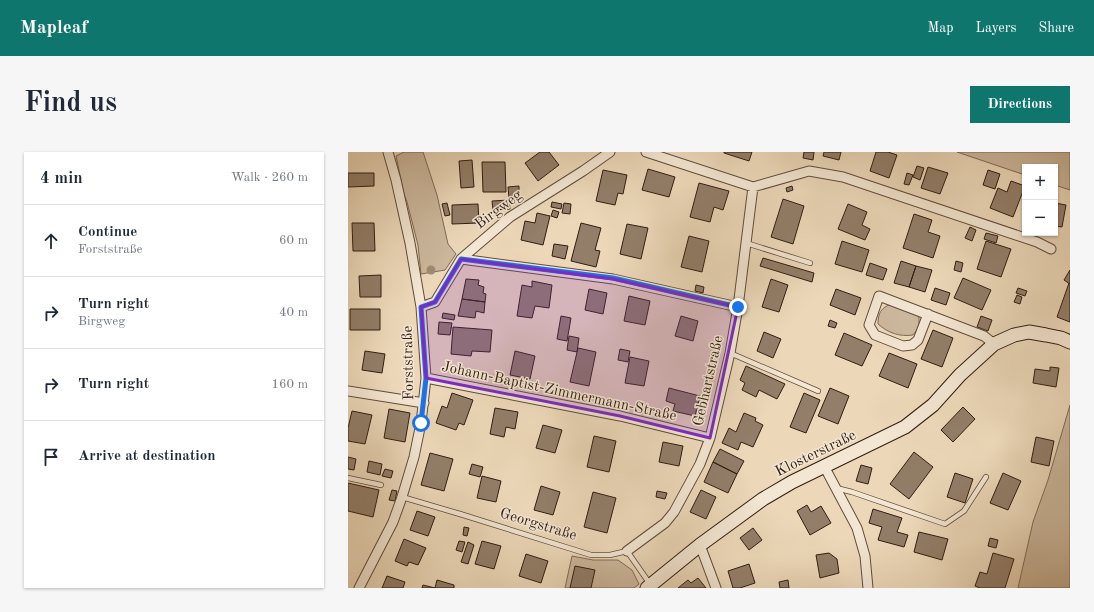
<!DOCTYPE html>
<meta charset="utf-8">
<style>
:root{--surface:#fff;--page:#f6f6f7;--text:#1f2937;--muted:#747a83;--line:#e0e1e3;--accent:#0f766e}
body{margin:0;font-family:"Old Standard TT",serif;background:var(--page);color:var(--text)}
.controls{position:absolute;right:12px;top:12px;display:grid;overflow:hidden;border-radius:0px;box-shadow:0 1px 3px #0004}
.controls button{width:36px;height:36px;display:grid;place-items:center;padding:0;border:0;border-bottom:1px solid var(--line);background:var(--surface);color:var(--text);font:20px sans-serif}
.stop{position:absolute;width:12px;height:12px;margin:-9px;border:3px solid #1a73e8;border-radius:50%;background:#fff}
.stop.end{background:#1a73e8;border-color:#fff;box-shadow:0 1px 4px #0008}
.list{margin:0;padding:0;list-style:none}
h2{display:flex;justify-content:space-between;align-items:center;height:52px;margin:0;padding:0 16px;font-size:17px}
h2 small{font-size:13px;font-weight:400;color:var(--muted)}
.list li{display:grid;grid-template-columns:26px 1fr auto;gap:12px;align-items:center;box-sizing:border-box;height:72px;padding:0 16px;border-top:1px solid var(--line)}
.list b{display:block;font-size:15px;white-space:nowrap}
.list p{margin:0;font-size:13px;white-space:nowrap;color:var(--muted)}
.list em{font-size:13px;font-style:normal;color:var(--muted)}
.icon{flex:none;width:22px;height:22px;fill:none;stroke:currentColor;stroke-width:2;stroke-linecap:round;stroke-linejoin:round}
.map{position:relative;flex:none;width:722px;height:436px;overflow:hidden;border-radius:0px}
header{display:flex;align-items:center;gap:24px;box-sizing:border-box;height:56px;padding:0 20px;background:var(--accent);color:#fff}
header strong{font-size:19px}
nav{display:flex;gap:22px;margin-inline-start:auto;font-size:14px}
.intro{display:flex;align-items:center;justify-content:space-between;box-sizing:border-box;height:96px;padding:0 24px}
h1{margin:0;font-size:28px}
.button{padding:10px 18px;border-radius:0px;background:var(--accent);color:#fff;font-size:14px;font-weight:700}
main{display:flex;gap:24px;padding:0 24px}
aside{flex:1;background:var(--surface);border-radius:0px;box-shadow:0 1px 3px #0004}
.map>svg:first-child{display:block}
.green{fill:#ccb89d;stroke:#7e6a58}
.building{fill:#927e69;stroke:#311d12}
.lines{fill:none;stroke-linecap:round;stroke-linejoin:round}
.lane-casing{stroke:#604c3c;stroke-width:6}
.street-casing{stroke:#604c3c;stroke-width:11}
.secondary-casing{stroke:#311d12;stroke-width:15}
.lane{stroke:#f3e6d2;stroke-width:4.5}
.street{stroke:#f3e6d2;stroke-width:9}
.secondary{stroke:#f3e6d2;stroke-width:13}
.tree{fill:#9f8b74}
.route{stroke:#1a73e8;stroke-width:5}
.marked{fill:#7b2cbf;fill-opacity:0.2;stroke:#7b2cbf;stroke-width:3;stroke-linejoin:round}
.labels{text-anchor:middle;dominant-baseline:central;stroke-width:3;stroke-linejoin:round;paint-order:stroke}
.street-label{font-size:15px;fill:#311d12;stroke:#f3e6d2}
</style>
<header>
<strong>Mapleaf</strong>
<nav><a>Map</a><a>Layers</a><a>Share</a></nav>
</header>
<div class="intro"><h1>Find us</h1><a class="button">Directions</a></div>
<main>
<aside>
<h2>4 min<small>Walk · 260 m</small></h2>
<ul class="list">
<li><svg class="icon" aria-label="ahead" viewBox="0 0 24 24"><path d="M12 20V5M6 11l6-6 6 6"/></svg><div><b>Continue</b><p>Forststraße</p></div><em>60 m</em></li>
<li><svg class="icon" aria-label="right" viewBox="0 0 24 24"><path d="M7 20v-9h11M14 6l5 5-5 5"/></svg><div><b>Turn right</b><p>Birgweg</p></div><em>40 m</em></li>
<li><svg class="icon" aria-label="right" viewBox="0 0 24 24"><path d="M7 20v-9h11M14 6l5 5-5 5"/></svg><div><b>Turn right</b></div><em>160 m</em></li>
<li><svg class="icon" aria-label="arrive" viewBox="0 0 24 24"><path d="M6 21V4h12l-3 4 3 4H6"/></svg><div><b>Arrive at destination</b></div></li>
</ul>
</aside>
<div class="map">
<svg width="722" height="436" viewBox="0 0 722 436">
<rect width="100%" height="100%" fill="#ecd8b9"/>
<filter id="stains"><feTurbulence type="fractalNoise" baseFrequency=".005" numOctaves="4"/><feColorMatrix values="0 0 0 0 .2 0 0 0 0 .09 0 0 0 0 .02 0 0 0 .5 -.17"/></filter>
<radialGradient id="worn" r=".72"><stop offset=".6" stop-color="#630" stop-opacity="0"/><stop offset="1" stop-color="#630" stop-opacity=".3"/></radialGradient>
<path class="green" d="M56 0H75L89 43 100 92 108 102 97 118 73 122 70 93 59 50 56 42 48 4Z
M609 0H722V38L707 33V15H677V23Z
M543 152 566 161 571 165V175L565 183C552 185 540 181 530 172 530 161 533 156 543 152Z
M722 253V436H670L685 370 700 328Z
M224 404 245 408H270L284 418 291 432 286 436H217Z"/>
<path class="building" d="M192 0H201L211 13 190 29 177 11Z
M376 0H404L401 9 376 1Z
M456 0H466L465 8 455 6Z
M476 0H493L491 8 475 4Z
M528 0H540L549 3 541 26 522 19Z
M124 8 126 35 113 36 111 9Z
M134 10H157L158 40H135Z
M569 14 576 16 572 28 565 25Z
M580 15 600 21 592 42 573 36Z
M300 17 327 25 321 45 294 38Z
M255 18 279 23 275 42 270 41 267 53 248 49Z
M640 18 652 22 647 37 635 33Z
M0 21H26V34L0 35Z
M559 21 565 23 561 33 556 32Z
M663 29 677 34 665 65 642 56 650 36 659 40Z
M351 31 381 39 375 58 366 55 362 70 342 65Z
M171 34V46H161L160 35Z
M444 34 445 38 439 40 438 36Z
M435 47 456 54 445 92 423 85Z
M161 48 162 57 145 58 144 49Z
M204 50 214 52 213 57 203 55Z
M99 51 102 63 97 64 94 52Z
M216 51 223 52 222 62 214 61Z
M707 51 718 53 714 75 707 74Z
M130 52 131 71 104 72V53Z
M500 52 519 60 514 73 522 77 517 88 490 77Z
M205 58 211 60 209 66 203 64Z
M189 61 202 64 195 93 173 88 177 69 187 71Z
M566 62 584 68 580 80 592 84 585 106 555 96Z
M4 71H26L27 99H5Z
M233 71 253 76 247 98 252 99 248 115 223 109Z
M279 72 300 76 293 107 272 102Z
M622 75 628 78 624 89 617 86Z
M638 81 650 84 648 91 636 87Z
M341 84 361 89 354 120 333 115Z
M494 89 521 98 514 120 487 112Z
M638 89 663 97 653 125 629 117Z
M206 92 220 94 217 107 204 104Z
M415 106 466 121 464 130 412 114Z
M553 109 568 114 561 135 546 131Z
M608 109 615 111 613 120 606 118Z
M522 111 539 117 535 128 518 123Z
M568 114 584 118 577 140 561 135Z
M722 118V132L716 128Z
M33 123V145H12L11 124Z
M615 126 643 138 634 158 606 146Z
M118 127 131 128 130 133 136 135 135 141 138 142 137 150 114 147Z
M423 127 440 133 431 160 414 155Z
M184 129 204 133 201 156 187 154 184 166 169 164 174 133 184 135Z
M721 131 722 132V170L709 165Z
M348 133 356 135 355 141 347 139Z
M587 136 602 141 598 153 583 148Z
M670 136 679 139 677 144 668 141Z
M241 137 259 141 255 162 237 158Z
M488 137 513 146 507 163 482 153Z
M669 143 674 145 672 152 666 150Z
M281 144 302 149 297 173 276 169Z
M114 147 137 150 136 161 128 159 127 166 110 164Z
M2 157H32V178H2Z
M95 161 107 163 106 168 94 166Z
M213 164 223 166 219 189 209 187Z
M333 164 350 169 345 189 327 184Z
M633 164 644 168 640 179 629 175Z
M482 168 489 171 487 176 480 174Z
M91 170 104 171 102 183 90 182Z
M105 175 144 178 142 200 124 199 123 204 103 202Z
M585 178 605 186 594 215 573 207Z
M416 180 433 187 425 206 409 199Z
M496 181 524 193 514 214 487 203Z
M221 184 231 186 229 200 219 198Z
M230 196 248 200 241 234 222 230Z
M272 197 282 199 280 210 270 208Z
M17 199 37 202 34 221 14 218Z
M167 199 187 204 182 227 162 223Z
M541 201 569 212 560 236 531 224Z
M282 205 301 209 296 234 277 231Z
M398 214 437 232 429 247 411 238 408 245 394 238 397 231 392 228Z
M702 215 711 216 708 235 685 231 687 217 702 219Z
M321 236 352 244 347 264 325 259 327 252 318 249Z
M482 236 501 244 490 272 470 264Z
M104 241 125 248 116 273 111 271 108 278 88 271 94 254 99 256Z
M456 241 472 248 458 281 442 275Z
M615 255 627 267 605 290 593 278Z
M147 256 170 260 167 277 158 275 156 285 142 282Z
M41 257 62 261 57 290 36 286Z
M4 259 24 263 17 292 0 289V276Z
M396 261 408 266 407 269 415 273 405 295 393 290 390 298 374 291 381 276 388 280Z
M195 273 214 278 207 301 188 296Z
M246 284 268 289 261 320 239 315Z
M688 285 706 289 701 314 683 310Z
M315 290 335 294 331 314 311 310Z
M372 297 396 309 389 322 365 310Z
M566 300 585 315 561 347 542 332Z
M82 301 105 307 96 339 73 333Z
M0 305 8 307 6 318 0 317Z
M21 309 34 312 32 323 19 320Z
M365 310 389 322 380 341 356 330Z
M124 312 135 315 132 325 121 322Z
M513 313 524 316 520 332 508 329Z
M37 317 45 319 43 326 34 324Z
M607 321 625 327 617 351 599 345Z
M655 321 673 329 660 358 642 351Z
M134 324 153 329 148 350 129 346Z
M0 331 31 338 25 365 0 359Z
M193 334 212 340 205 363 186 358Z
M44 338 49 339 47 349 41 348Z
M353 338 368 345 358 367 342 360Z
M309 339 319 341 317 347 308 345Z
M245 340 268 346 259 381 236 375Z
M459 353 463 360 473 354 483 371 462 383 449 359Z
M525 357 554 366 549 380 560 383 556 395 530 388 534 375 521 371Z
M69 359 87 365 80 384 62 378Z
M116 375 121 376 119 384 115 383Z
M405 376 414 388 401 398 392 386Z
M571 380 600 387 594 408 566 400Z
M642 386 650 388 648 396 640 394Z
M56 387 78 396 70 413 61 410 59 414 47 409Z
M111 389 117 390 114 400 108 398Z
M134 389 153 394 146 417 127 412Z
M120 390 126 393 120 412 113 410Z
M481 401 489 407 491 421 472 426 468 403Z
M645 401 666 407 657 436H632L627 434 632 420 639 422Z
M178 402 200 409 193 431 171 424Z
M401 412 407 431 392 436H385L380 419Z
M227 414 247 418 243 436H222Z
M39 424 57 430 55 436H34Z
M350 426 358 436H330L340 428 343 431Z
M89 428 106 433V436H74L75 433 87 436Z
M440 428 441 436H432L431 430Z"/>
<g class="lines">
<defs>
<path id="lane" d="M398 91 462 111
M382 201 470 239
M0 326 33 333
M488 336 504 340 597 372 616 359 638 325
M54 345 112 362 243 403H262L279 399 302 432"/>
<path id="street" d="M298 0 405 35 461 19 495 25 689 90 703 97
M113 107 265 127 390 155
M73 155 87 150 113 107 162 65 235 19 262 0
M580 162 570 188 564 193 555 194 527 183 521 173 531 144 636 184 646 192
M78 226 272 264 362 286
M0 239 76 251
M476 314 509 376 517 404 520 436
M352 393 368 436
M279 399 317 371 326 360 352 312 362 286 382 201 390 155 405 35
M11 436 45 370 54 345 66 305 73 271 78 226 73 155 62 91 48 28 40 0"/>
<path id="secondary" d="M299 436 352 393 415 347 444 330 557 275 585 253 612 223 646 192 666 183 681 180 698 183 713 186 722 190"/>
</defs>
<use href="#lane" class="lane-casing"/>
<use href="#street" class="street-casing"/>
<use href="#secondary" class="secondary-casing"/>
<use href="#lane" class="lane"/>
<use href="#street" class="street"/>
<use href="#secondary" class="secondary"/>
</g>
<circle class="tree" cx="83" cy="118" r="4.5"/>
<g class="lines">
<path class="route" d="M73 271 78 226 73 155 87 150 113 107 265 126 390 155"/>
</g>
<path class="marked" d="M113 107 265 127 390 155 362 286 272 264 78 226 73 155 87 150Z"/>
<g class="labels">
<g class="street-label">
<text transform="translate(151 58) rotate(-37)">Birgweg</text>
<text transform="translate(61 211) rotate(-91)">Forststraße</text>
<text transform="translate(361 229) rotate(-77)">Gebhartstraße</text>
<text transform="translate(211 240) rotate(12)">Johann-Baptist-Zimmermann-Straße</text>
<text transform="translate(468 302) rotate(-26)">Klosterstraße</text>
<text transform="translate(190 373) rotate(17)">Georgstraße</text>
</g>
</g>
<rect width="100%" height="100%" filter="url(#stains)"/>
<rect width="100%" height="100%" fill="url(#worn)"/>
</svg>
<div class="controls">
<button>+</button>
<button>−</button>
</div>
<div class="stop" style="left:73px;top:271px"></div>
<div class="stop end" style="left:390px;top:155px"></div>
</div>
</main>
